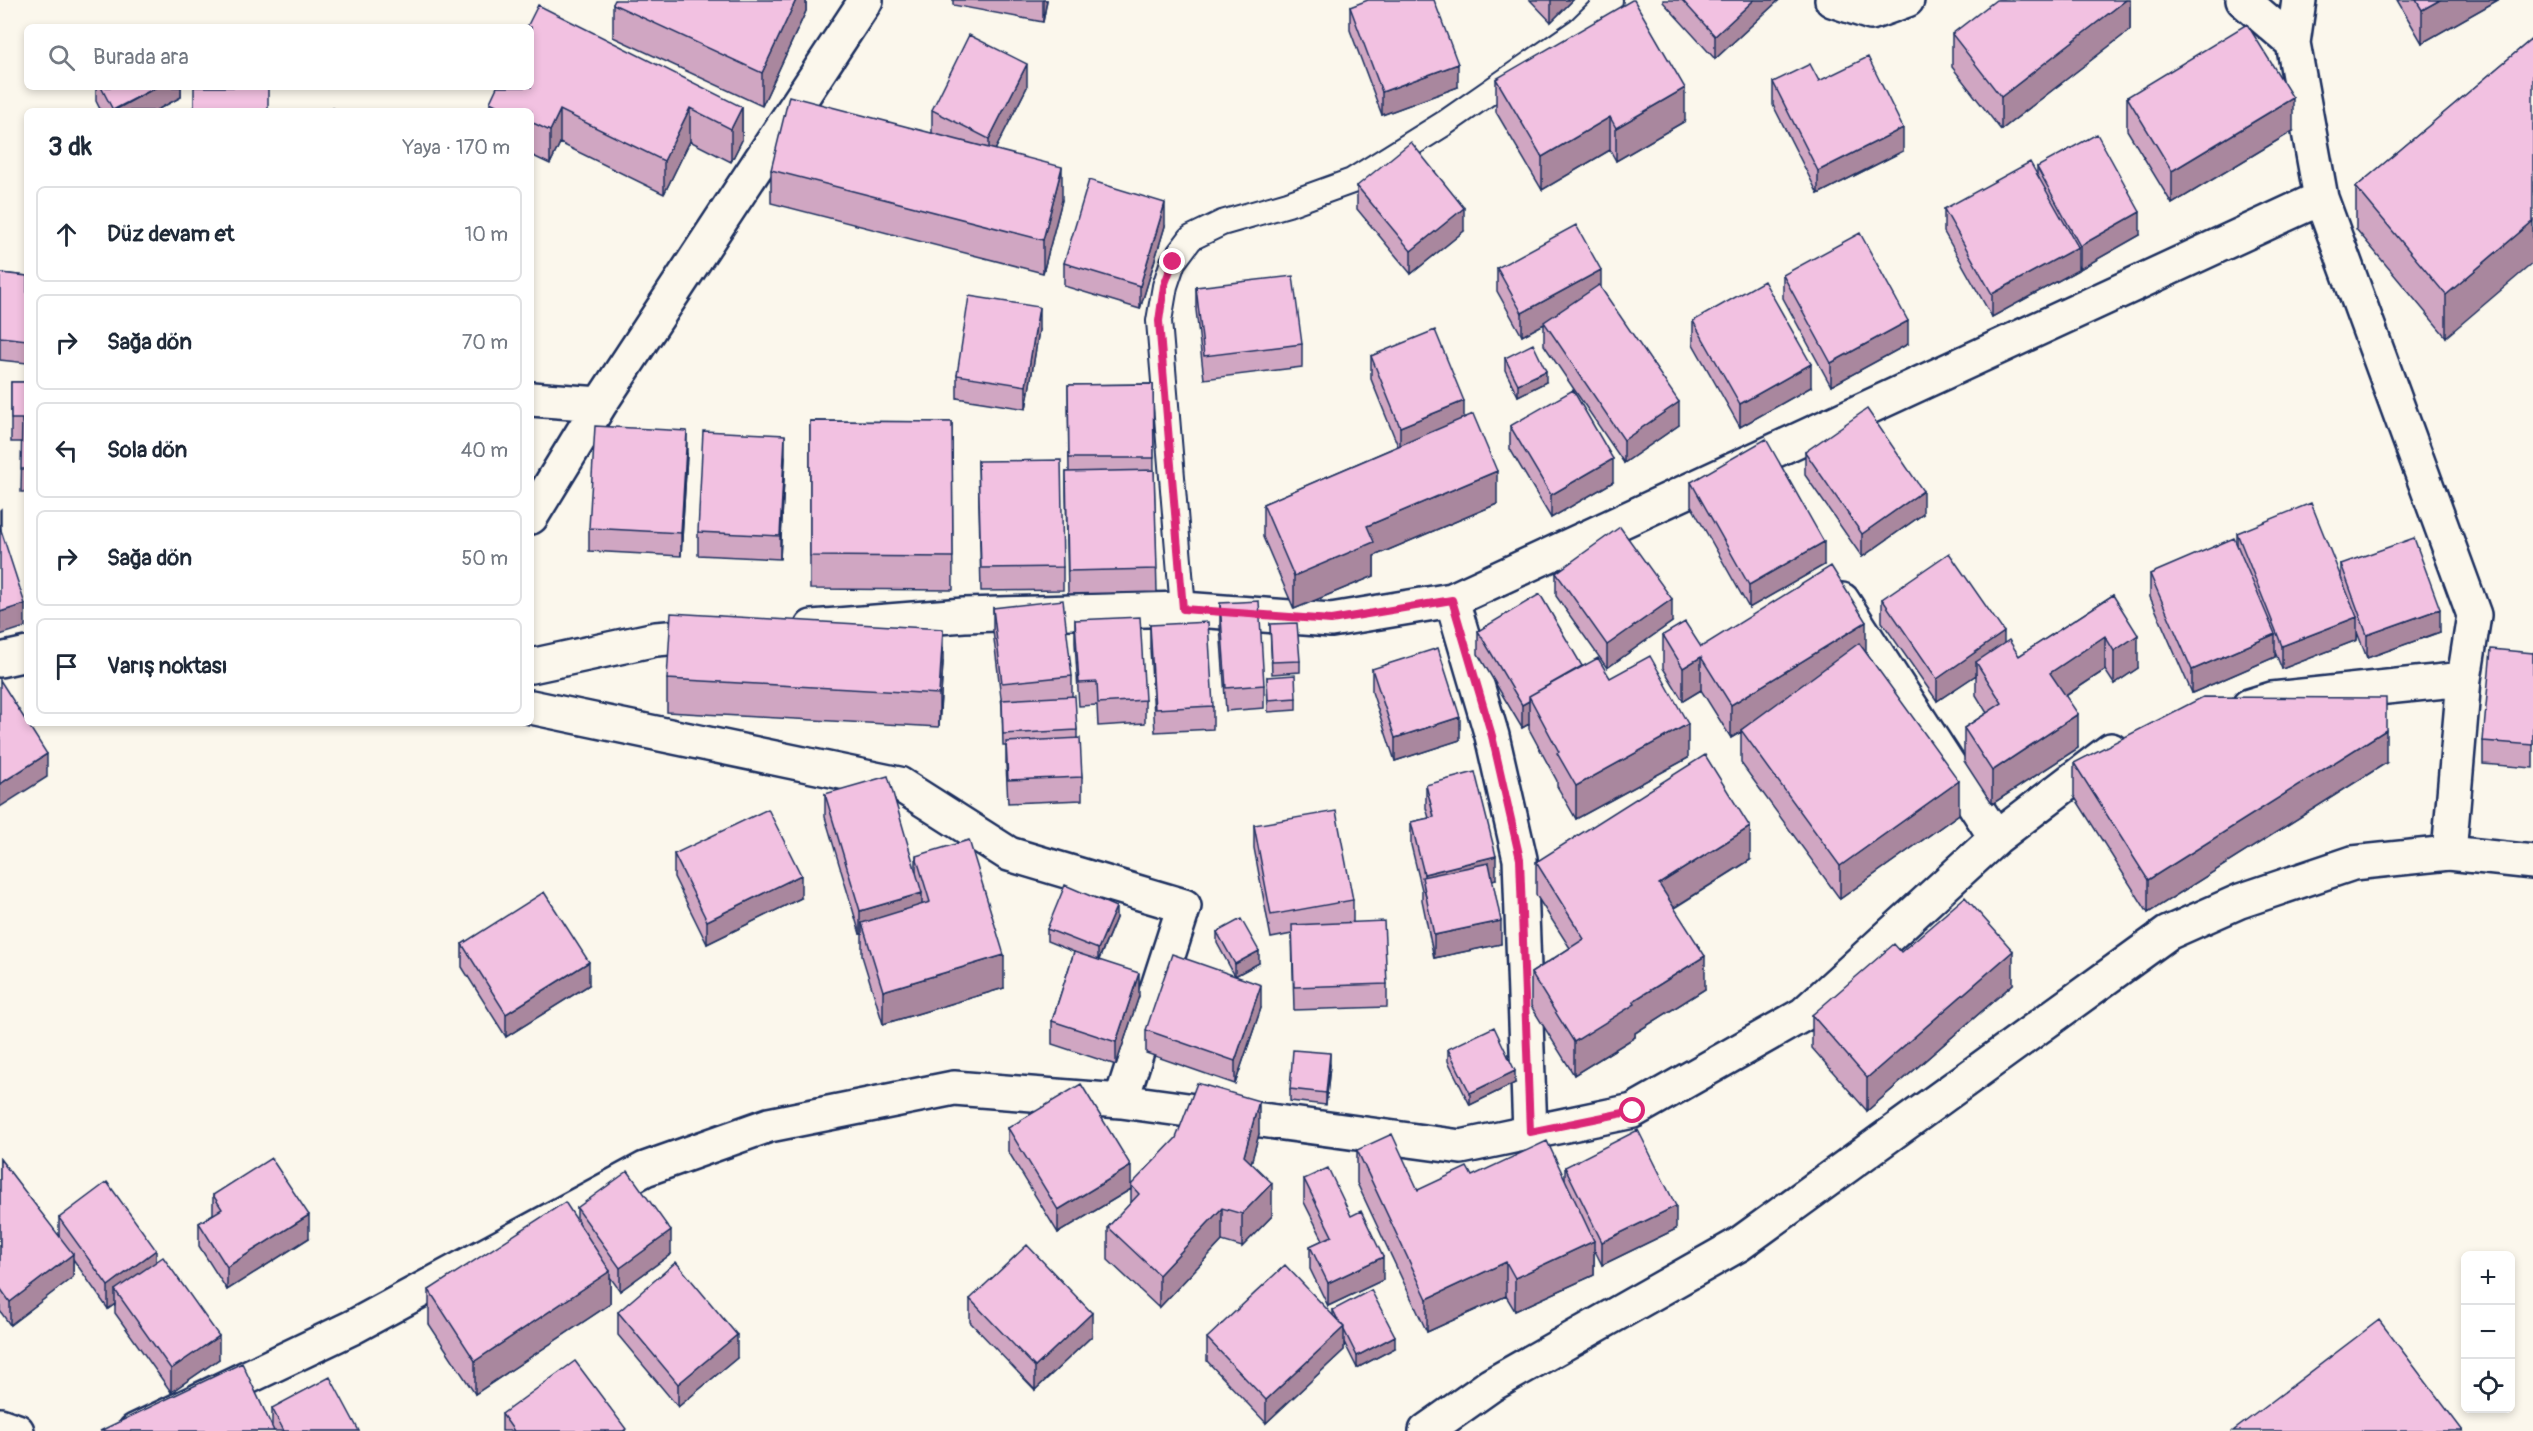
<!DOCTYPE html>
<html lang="tr">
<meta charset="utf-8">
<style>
:root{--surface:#fff;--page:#f6f6f7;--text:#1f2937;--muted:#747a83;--line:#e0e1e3}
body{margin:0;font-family:Pangolin,sans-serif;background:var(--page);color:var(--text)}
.controls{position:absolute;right:18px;bottom:18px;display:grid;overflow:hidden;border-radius:9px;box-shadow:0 3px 9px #0003}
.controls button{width:54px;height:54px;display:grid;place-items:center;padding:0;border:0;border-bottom:2px solid var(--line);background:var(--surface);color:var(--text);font:30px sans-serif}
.stop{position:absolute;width:18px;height:18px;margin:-14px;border:4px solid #db2777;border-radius:50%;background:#fff}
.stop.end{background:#db2777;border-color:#fff;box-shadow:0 2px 6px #0008}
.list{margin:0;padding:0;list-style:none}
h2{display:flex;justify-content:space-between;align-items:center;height:78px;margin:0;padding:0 24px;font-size:26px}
h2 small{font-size:20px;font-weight:400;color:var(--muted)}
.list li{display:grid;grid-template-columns:39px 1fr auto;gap:18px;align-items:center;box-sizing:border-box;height:96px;margin:0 12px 12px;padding:0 12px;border:2px solid var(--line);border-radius:9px}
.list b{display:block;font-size:22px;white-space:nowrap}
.list em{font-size:20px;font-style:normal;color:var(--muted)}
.icon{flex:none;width:33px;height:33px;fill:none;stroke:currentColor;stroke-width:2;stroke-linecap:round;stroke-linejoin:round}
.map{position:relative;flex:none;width:2533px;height:1431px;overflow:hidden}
.search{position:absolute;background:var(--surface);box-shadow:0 3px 9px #0003;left:24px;top:24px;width:510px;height:66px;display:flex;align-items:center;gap:15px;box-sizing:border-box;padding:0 21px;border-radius:9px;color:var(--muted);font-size:22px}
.panel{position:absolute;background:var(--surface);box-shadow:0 3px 9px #0003;left:24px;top:108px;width:510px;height:618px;border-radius:9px}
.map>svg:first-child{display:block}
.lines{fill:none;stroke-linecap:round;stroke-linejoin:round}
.lane-casing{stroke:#1b2f5e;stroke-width:28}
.street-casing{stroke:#1b2f5e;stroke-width:38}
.secondary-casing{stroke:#1b2f5e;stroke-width:38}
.lane{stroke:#fbf7ec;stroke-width:24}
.street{stroke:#fbf7ec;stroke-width:33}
.secondary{stroke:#fbf7ec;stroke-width:33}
.wall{fill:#d0a6c2;stroke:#1b2f5e;stroke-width:1.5}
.shaded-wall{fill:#a9879e;stroke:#1b2f5e;stroke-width:1.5}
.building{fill:#f2c1e1;stroke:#1b2f5e;stroke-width:1.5}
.route{stroke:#db2777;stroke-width:8}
</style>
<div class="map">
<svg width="2533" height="1431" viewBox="0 0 2533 1431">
<rect width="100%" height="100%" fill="#fbf7ec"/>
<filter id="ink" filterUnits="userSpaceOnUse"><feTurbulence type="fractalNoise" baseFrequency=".0167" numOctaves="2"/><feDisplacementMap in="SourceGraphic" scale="12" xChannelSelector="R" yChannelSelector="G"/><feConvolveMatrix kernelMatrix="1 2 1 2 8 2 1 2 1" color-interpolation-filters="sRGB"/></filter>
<g filter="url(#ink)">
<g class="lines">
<defs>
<path id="lane" d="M1183 609 1159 321 1165 286 1173 262 1191 238 1222 223 1288 204 1352 181 1445 123 1579 30 1610 0"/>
<path id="street" d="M1832 0 1871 13 1907 0
M2243 0 2293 43 2321 198 2474 615 2464 679 2449 853
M2293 43 2299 0
M531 399 600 404
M531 517 600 404 866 0
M1452 600 1492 736 1520 859 1530 1132
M1842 600 1996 838
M812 627 964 615 1183 609 1331 620 1452 600 2321 198
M0 660 27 654
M531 666 656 639 716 634
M2249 706 2272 699 2464 679
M531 707 899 784 1009 854 1184 906 1121 1101
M0 1425 17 1431
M135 1431 353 1327 645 1169 769 1125 954 1088 1121 1101 1461 1147 1633 1111 1804 1014 1996 838 2111 750"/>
<path id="secondary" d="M1426 1431 1491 1385 1738 1245 2168 933 2240 901 2353 863 2449 853 2533 862"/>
</defs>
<use href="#lane" class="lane-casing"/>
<use href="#street" class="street-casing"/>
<use href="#secondary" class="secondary-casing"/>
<use href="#lane" class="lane"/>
<use href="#street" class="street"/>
<use href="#secondary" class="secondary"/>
</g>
<path class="wall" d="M806 0V11L762 106 613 37V4Z
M953 0H1047L1043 22 953 5Z
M1530 0H1573L1551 22Z
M1663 0H1779L1715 59 1663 2Z
M2130 0V30L2001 130 1952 67V34Z
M2397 0H2498L2422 43Z
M1350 7 1458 87 1382 115 1350 30Z
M2533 38 2446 337 2356 229V187Z
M1496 79 1685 121 1616 161 1610 150 1542 190 1496 112Z
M1819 81 1903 151 1818 194 1773 105V82Z
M96 87H181V97L155 111H101L96 101Z
M1027 87 995 150 1062 200 1043 273 771 203V170L932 133V110Z
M2127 97 2293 131 2172 204 2127 130Z
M490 102 742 107V140L731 162 690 141 664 194 560 143 550 164 531 155V111H490Z
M2037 167 2140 235 2080 269 2078 266V270L1992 317 1944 232V209L2037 174Z
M1357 186 1464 231 1411 274 1357 209Z
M1165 226 1140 309 1064 286V263Z
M1497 268 1601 289 1679 425 1624 463 1544 345V324L1522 336 1497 291Z
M0 273 27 276V363L0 360Z
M1783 275 1908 344 1831 386 1783 298Z
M1196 287 1302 344V367L1204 379 1196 310Z
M1693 321 1811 387 1740 427 1693 344Z
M1039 330 1026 409 957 398V375Z
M1371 356 1464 418 1497 504 1374 556V576L1294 609 1263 537V504L1398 446 1371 379Z
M1505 358 1546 382 1518 396 1505 370Z
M11 382H27V492H21L22 442H11Z
M1153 384 1154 474 1157 592 1068 594 1066 495V472H1069L1068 385Z
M810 421 952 422 953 590 810 589Z
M1510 426 1613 482 1551 518 1510 449Z
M1805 452 1923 514 1862 557 1805 475Z
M687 454 681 556 589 551V528Z
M785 458 780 559 698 555V532Z
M978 461 1063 567V590L981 591Z
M1691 482 1824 565 1749 608 1691 505Z
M2237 533 2341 576V564L2440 632 2367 658 2357 632V640L2282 669 2275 652V657L2192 693 2150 597V574L2237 545Z
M1556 573 1672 622 1607 668 1556 596Z
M2113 595 2138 668 2114 684 2105 670 2066 696 2078 748 1992 804 1964 761V728L1987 713 1976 695V675L1937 701 1882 622V599L2004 643 2019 656Z
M1220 603 1264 685V708L1226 711 1220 626Z
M993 608 1072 676V696L1077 730V738L1082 777V800L1008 803 1006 765V746H1003L1002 706 993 631Z
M1075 620 1145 700V723L1098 726 1097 705 1079 706 1075 643Z
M1270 624 1300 661V672L1272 674Z
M1150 625 1213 706V729L1155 732 1150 648Z
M1478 631 1582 666 1610 678 1688 758 1576 819 1557 786V781L1529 729V724L1522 728 1478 654Z
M1663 635 1701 647 1866 653 1959 814 1840 899 1741 763V732L1731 738 1701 690 1683 701 1663 668Z
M2533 653V768L2483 764V741Z
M943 662 939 727 667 712V679Z
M1372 669 1460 740 1395 761 1372 692Z
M1267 677 1296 698V710L1268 712Z
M2074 763H2386L2148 913 2074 796Z
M1426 785 1496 879 1492 880 1501 944 1434 958 1422 900V890L1411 845V822L1429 818 1426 808Z
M825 794 916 872V856L1004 988 883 1024 862 956V934H860L825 817Z
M1254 825 1353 900V923L1387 984V1007L1294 1010 1292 934 1271 938 1254 848Z
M674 854 801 898 707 944 674 877Z
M1750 860 1674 908 1705 989 1635 1033V1037L1574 1075 1531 1006V973L1570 948 1536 895V862Z
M1116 918 1099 960 1139 996 1116 1065 1052 1044V1021L1074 952 1047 941V929Z
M1217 932 1259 963 1235 976 1217 943Z
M462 944 589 985 506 1037 462 967Z
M1901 952 2013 984 1867 1111 1812 1048V1015Z
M1261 1008 1235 1084 1146 1053V1030Z
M1448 1049 1515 1083 1470 1105 1448 1061Z
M1330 1065 1326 1105 1290 1101V1089Z
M1008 1128 1131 1185 1259 1134 1251 1163 1272 1216 1242 1247 1222 1241 1159 1308 1108 1260V1227L1131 1203V1189L1058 1233 1008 1151Z
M1357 1150 1418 1190 1472 1176 1565 1179V1167L1676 1229 1602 1265 1594 1249V1275L1515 1311 1506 1296 1427 1332 1357 1183Z
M0 1159 59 1237V1218L156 1261 219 1359 171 1392 115 1313V1304L108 1309 73 1259V1277L10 1325 0 1311Z
M1304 1179 1351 1216 1383 1280 1328 1306 1310 1269V1246L1323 1240 1304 1202Z
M213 1195 309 1238 227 1290 199 1246V1223L213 1214Z
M577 1208 671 1254 620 1291 610 1277V1304L475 1394 429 1324V1290L577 1221Z
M970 1299 1092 1336 1035 1390 970 1322Z
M1333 1310 1395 1348 1357 1368 1344 1342V1350L1266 1423 1207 1361V1338L1333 1316Z
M618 1312 737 1358 678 1407 618 1335Z
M272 1408 359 1431H100L272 1425Z
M502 1414 626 1431H502Z"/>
<path class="shaded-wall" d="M796 0H806V11L762 106V73Z
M1043 0H1047L1043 22Z
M1551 0H1573L1551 22Z
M1754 0H1779L1715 59V36Z
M2126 0H2130V30L2001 130V97Z
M2440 0H2498L2422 43V10Z
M1027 64V87L989 162V139Z
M1458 64V87L1382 115V92Z
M157 87H181V97L155 111H113Z
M1685 88V121L1616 161V128Z
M2293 98V131L2172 204V171Z
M742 107V140L731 162V129Z
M690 108V141L664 194V161Z
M560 110V143L550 164V131Z
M1610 117V150L1542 190V157Z
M1903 128V151L1818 194V171Z
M1062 167V200L1043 273V240Z
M1165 203V226L1140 309V286Z
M1464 208V231L1411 274V251Z
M2140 212V235L2080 269V246Z
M2533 221V263L2446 337V295Z
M2078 247V270L1992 317V294Z
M1601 270V293L1522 336V313Z
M1039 307V330L1026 409V386Z
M1908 321V344L1831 386V363Z
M1811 364V387L1740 427V404Z
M1546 371V382L1518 396V384Z
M1464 401V424L1400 450V427Z
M1679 402V425L1624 463V440Z
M687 431V454L681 556V533Z
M785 435V458L780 559V536Z
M1613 459V482L1551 518V495Z
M1497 471V504L1374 556V576L1294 609V576L1367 526Z
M1923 491V514L1862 557V534Z
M1 509V532L0 533V510Z
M1824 542V565L1749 608V585Z
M1672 599V622L1607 668V645Z
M25 604V627L0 635V612Z
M2440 609V632L2367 658V635Z
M2357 617V640L2282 669V646Z
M1866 622V655L1741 730V732L1731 738V705Z
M943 629V662L939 727V694Z
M2004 632V655L1976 662V675L1937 701V679Z
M2275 634V657L2192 693V670Z
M2138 635V668L2114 684V651Z
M2105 636V670L2050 706V673Z
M1701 657V690L1683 701V668Z
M1529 701V724L1522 728V705Z
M2078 714V748L1992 804V771Z
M1460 717V740L1395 761V738Z
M1688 724V758L1576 819V786Z
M2386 730V763L2148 913V880Z
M47 754V777L0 807V784Z
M1959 781V814L1840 899V866Z
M1750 827V860L1659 917V884Z
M1496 856V879L1426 897 1424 886V874Z
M801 875V898L707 944V921Z
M922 893V916L862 923V934H860V911Z
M1116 907V918L1098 961V949Z
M1501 921V944L1434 958V935Z
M1259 951V963L1235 976V964Z
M2013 951V984L1867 1111V1078Z
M1004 955V988L883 1024V991Z
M1705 956V989L1635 1033V1037L1574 1075V1042L1633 1001Z
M589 962V985L506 1037V1014Z
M1139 973V996L1116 1065V1042Z
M1261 985V1008L1235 1084V1061Z
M1330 1053V1065L1326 1105V1093Z
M1515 1071V1083L1470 1105V1093Z
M1259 1101V1134L1244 1189V1156Z
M1131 1166V1189L1058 1233V1210Z
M1272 1183V1216L1242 1247V1214Z
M1676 1206V1229L1602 1265V1242Z
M1222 1208V1241L1159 1308V1275Z
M309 1215V1238L227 1290V1267Z
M671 1231V1254L620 1291V1268Z
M1594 1241V1275L1515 1311V1278Z
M156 1250V1273L115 1290V1304L108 1309V1286Z
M73 1254V1277L10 1325V1302Z
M1383 1257V1280L1328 1306V1283Z
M1506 1262V1296L1427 1332V1299Z
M610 1271V1304L475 1394V1361Z
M1092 1313V1336L1035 1390V1367Z
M1344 1327V1350L1266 1423V1400Z
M737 1335V1358L678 1407V1384Z
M219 1336V1359L171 1392V1369Z
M1395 1336V1348L1357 1368V1356Z"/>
<path class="building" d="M615 0H796L762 73 613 4Z
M1368 0H1434L1458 64 1382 92 1350 7Z
M1632 0H1634L1685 88 1616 128 1610 117 1542 157 1496 79Z
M1682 0H1754L1715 36Z
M1996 0H2126L2001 97 1952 34Z
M2416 0H2440L2422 10Z
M538 5 742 107 731 129 690 108 664 161 560 110 550 131 531 122V111H508L490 102 497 87H531V27H527Z
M2247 24 2293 98 2172 171 2127 97Z
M969 35 1027 64 989 139 932 110Z
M2533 38V221L2446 295 2356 187Z
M1868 57 1903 128 1818 171 1773 82 1810 64 1819 81Z
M101 87H157L113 110Z
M194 87H268V111H194Z
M789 96 1062 167 1043 240 771 170Z
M333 108 338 111H331Z
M2097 134 2140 212 2080 246 2037 167Z
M1411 142 1464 208 1411 251 1357 186Z
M2030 162 2078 247 1992 294 1944 209Z
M1089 180 1165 203 1140 286 1064 263Z
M1576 225 1601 270 1522 313 1497 268Z
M1860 233 1908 321 1831 363 1783 275Z
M0 273 27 276V340L0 337Z
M1293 276 1302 344 1204 356 1196 287Z
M1764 281 1811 364 1740 404 1693 321Z
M1599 285 1679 402 1624 440 1544 322Z
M969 296 1039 307 1026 386 957 375Z
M1435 330 1464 401 1400 427 1371 356Z
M1533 344 1546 371 1518 384 1505 358Z
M11 382H27V469H21L22 419H11Z
M1153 384 1154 458H1069L1068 385Z
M1573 390 1613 459 1551 495 1510 426Z
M1867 409 1923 491 1862 534 1805 452Z
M1473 414 1497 471 1367 526 1374 542 1294 576 1263 504Z
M810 421 952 422 953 557 810 556Z
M595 426 687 431 681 533 589 528Z
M703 431 785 435 780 536 698 532Z
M1766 439 1824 542 1749 585 1691 482Z
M1061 460 1063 567 981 568 978 461Z
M1154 470 1157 569 1068 571 1066 472Z
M2311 503 2357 617 2282 646 2237 533Z
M0 527 25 604 0 612Z
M1620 527 1672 599 1607 645 1556 573Z
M2234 538 2275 634 2192 670 2150 574Z
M2414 538 2440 609 2367 635 2341 564Z
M1949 553 2004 632 1937 679 1882 599Z
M1831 566 1866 622 1731 705 1701 657 1683 668 1663 635 1685 622 1701 647Z
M1540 594 1582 666 1529 696V701L1522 705 1478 631Z
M2113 595 2138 635 2114 651 2105 636 2050 673 2078 714 1992 771 1964 728 2002 703 1976 662 2009 640 2019 656Z
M1063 600 1072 676 1002 683 993 608Z
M1259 601 1264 685 1226 688 1220 603Z
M671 613 943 629 939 694 667 679Z
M1140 617 1145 700 1098 703 1097 682 1079 683 1075 620Z
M1208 622 1213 706 1155 709 1150 625Z
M1297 623 1300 661 1272 662 1270 624Z
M1859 643 1959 781 1840 866 1741 730Z
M1438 648 1460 717 1395 738 1372 669Z
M2491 649 2533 653V745L2483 741Z
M1650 656 1688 724 1576 786 1557 753 1559 752 1529 696 1598 658 1610 678Z
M1295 675 1296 698 1268 700 1267 677Z
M0 680 47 754 0 784Z
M1075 696 1077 730 1003 734 1002 700Z
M2203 697 2386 698V730L2148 880 2074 763Z
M1080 738 1082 777 1008 780 1006 742Z
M1705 755 1750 827 1659 884 1705 956 1633 1001 1635 1004 1574 1042 1531 973 1584 939 1536 862Z
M1475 772 1496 856 1424 874 1411 822 1434 817 1426 785Z
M888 776 922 893 860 911 825 794Z
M768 809 801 875 707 921 674 854Z
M1336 811 1353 900 1271 915 1254 825Z
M969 840 1004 955 883 991 862 923 930 902 916 856Z
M1489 863 1501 921 1434 935 1422 877Z
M1065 885 1116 907 1098 949 1047 929Z
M544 892 589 962 506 1014 462 944Z
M1965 897 2013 951 1867 1078 1812 1015 1894 944 1901 952Z
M1241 919 1259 951 1235 964 1217 932Z
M1384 921 1387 984 1294 987 1292 925Z
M1074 952 1139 973 1116 1042 1052 1021Z
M1172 954 1261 985 1235 1061 1146 1030Z
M1494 1027 1515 1071 1470 1093 1448 1049Z
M1293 1050 1330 1053 1326 1093 1290 1089Z
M1197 1083 1259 1101 1244 1156 1272 1183 1242 1214 1222 1208 1159 1275 1108 1227 1139 1194 1131 1185 1176 1138Z
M1081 1084 1131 1166 1058 1210 1008 1128Z
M1638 1130 1676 1206 1602 1242 1565 1167Z
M1392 1134 1418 1190 1467 1167 1472 1176 1547 1141 1594 1241 1515 1278 1506 1262 1427 1299 1357 1150Z
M271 1158 309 1215 227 1267 199 1223 222 1209 213 1195Z
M0 1159 73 1254 10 1302 0 1288Z
M1328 1168 1351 1216 1361 1211 1383 1257 1328 1283 1310 1246 1332 1236 1304 1179Z
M628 1171 671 1231 620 1268 577 1208Z
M107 1182 156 1250 108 1286 59 1218Z
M565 1202 610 1271 475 1361 429 1290Z
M1027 1245 1092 1313 1035 1367 970 1299Z
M163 1257 219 1336 171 1369 115 1290Z
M676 1262 737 1335 678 1384 618 1312Z
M1285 1265 1344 1327 1266 1400 1207 1338Z
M1371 1290 1395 1336 1357 1356 1344 1330V1327L1340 1324 1333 1310Z
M2379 1320 2463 1431H2233Z
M575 1361 626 1429 623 1431H514L502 1414Z
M242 1363 274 1431H100Z
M330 1377 359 1431H284L272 1408Z"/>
</g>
<g class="lines" filter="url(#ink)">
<path class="route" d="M1173 262 1164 286 1159 321 1183 609 1331 620 1452 600 1492 736 1520 859 1530 1132 1633 1111"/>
</g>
</svg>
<div class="controls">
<button>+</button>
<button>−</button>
<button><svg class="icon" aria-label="locate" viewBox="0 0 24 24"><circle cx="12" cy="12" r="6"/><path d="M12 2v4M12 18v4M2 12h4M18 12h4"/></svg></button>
</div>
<div class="stop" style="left:1633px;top:1111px"></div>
<div class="stop end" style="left:1173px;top:262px"></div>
<div class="search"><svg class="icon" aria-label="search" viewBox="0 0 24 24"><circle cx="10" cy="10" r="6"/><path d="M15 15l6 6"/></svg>Burada ara</div>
<section class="panel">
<h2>3 dk<small>Yaya · 170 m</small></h2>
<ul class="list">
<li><svg class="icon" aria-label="ahead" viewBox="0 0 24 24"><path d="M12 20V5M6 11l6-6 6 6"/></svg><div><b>Düz devam et</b></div><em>10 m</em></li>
<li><svg class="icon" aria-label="right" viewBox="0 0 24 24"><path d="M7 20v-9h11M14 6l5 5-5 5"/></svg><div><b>Sağa dön</b></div><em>70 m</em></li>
<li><svg class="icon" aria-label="left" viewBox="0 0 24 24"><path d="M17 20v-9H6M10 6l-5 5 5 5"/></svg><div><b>Sola dön</b></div><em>40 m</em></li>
<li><svg class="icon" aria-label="right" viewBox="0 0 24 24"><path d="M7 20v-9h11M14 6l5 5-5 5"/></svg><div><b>Sağa dön</b></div><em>50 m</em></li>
<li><svg class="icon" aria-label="arrive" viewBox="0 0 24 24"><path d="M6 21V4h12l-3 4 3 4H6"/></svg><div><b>Varış noktası</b></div></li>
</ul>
</section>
</div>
